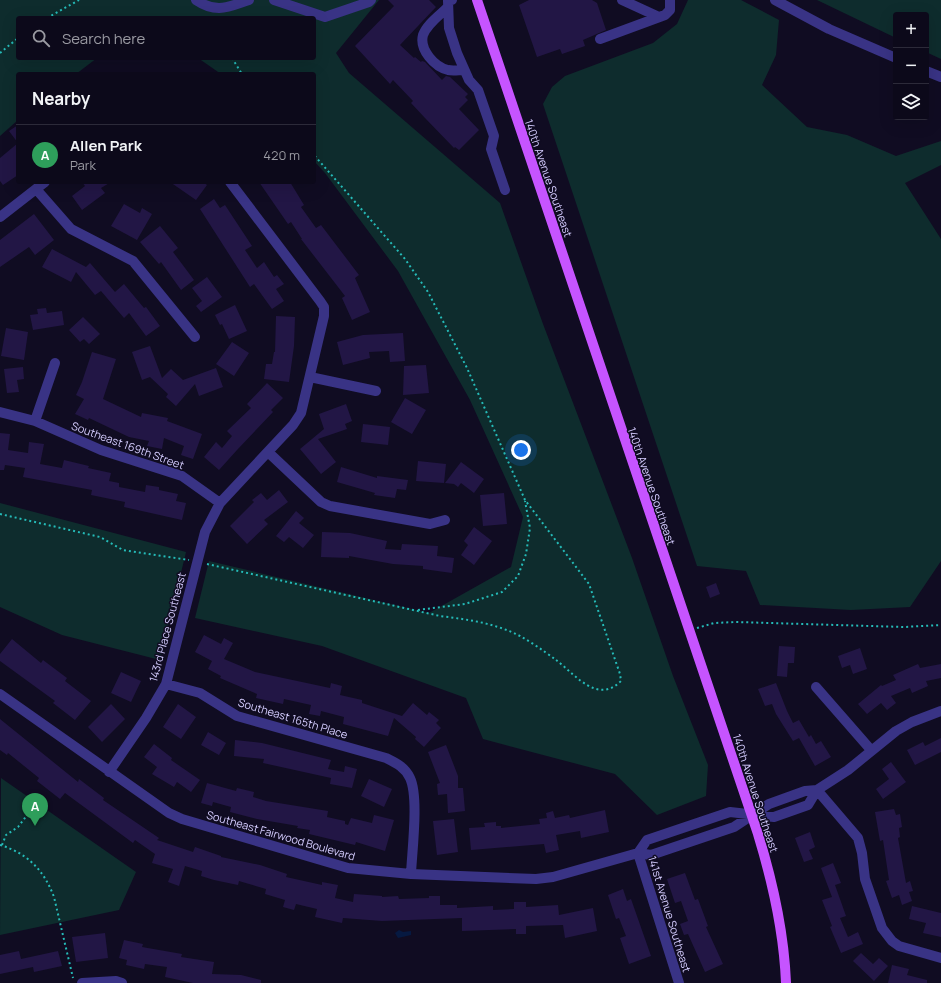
<!DOCTYPE html>
<meta charset="utf-8">
<style>
:root{--surface:#0c091a;--page:#151223;--text:#f1f3f6;--muted:#9a9aa2;--line:#2c2a39;--accent:#00d5f8}
body{margin:0;font-family:Manrope,sans-serif;background:var(--page);color:var(--text)}
.controls{position:absolute;right:12px;top:12px;display:grid;overflow:hidden;border-radius:4px;box-shadow:0 4px 16px #0002}
.controls button{width:36px;height:36px;display:grid;place-items:center;padding:0;border:0;border-bottom:1px solid var(--line);background:var(--surface);color:var(--text);font:20px sans-serif}
.you{position:absolute;left:521px;top:450px;width:14px;height:14px;margin:-10px;border:3px solid #fff;border-radius:50%;background:#1a73e8;box-shadow:0 0 0 6px #1a73e833}
.badge{display:grid;place-items:center;width:26px;height:26px;border-radius:50%;background:var(--accent);color:#fff;font-size:13px;font-weight:700}
.pin{position:absolute;translate:-50% -33px;filter:drop-shadow(0 1px 2px #0008)}
.pin::after{content:'';position:absolute;top:21px;width:14px;height:12px;background:inherit;clip-path:polygon(0 0,100% 0,50% 100%)}
.list{margin:0;padding:0;list-style:none}
h2{display:flex;justify-content:space-between;align-items:center;height:52px;margin:0;padding:0 16px;font-size:17px}
h2 small{font-size:13px;font-weight:400;color:var(--muted)}
.list li{display:grid;grid-template-columns:26px 1fr auto;gap:12px;align-items:center;box-sizing:border-box;height:60px;padding:0 16px;border-top:1px solid var(--line)}
.list b{display:block;font-size:15px;white-space:nowrap}
.list p{margin:0;font-size:13px;white-space:nowrap;color:var(--muted)}
.list em{font-size:13px;font-style:normal;color:var(--muted)}
.icon{flex:none;width:22px;height:22px;fill:none;stroke:currentColor;stroke-width:2;stroke-linecap:round;stroke-linejoin:round}
.map{position:relative;flex:none;width:941px;height:983px;overflow:hidden}
.search{position:absolute;background:var(--surface);box-shadow:0 4px 16px #0002;left:16px;top:16px;width:300px;height:44px;display:flex;align-items:center;gap:10px;box-sizing:border-box;padding:0 14px;border-radius:4px;color:var(--muted);font-size:15px}
.panel{position:absolute;background:var(--surface);box-shadow:0 4px 16px #0002;left:16px;top:72px;width:300px;height:112px;border-radius:4px}
.map>svg:first-child{display:block}
.green{fill:#0e2c2d}
.water{fill:#061941}
.building{fill:#221645}
.lines{fill:none;stroke-linecap:round;stroke-linejoin:round}
.path{stroke:#25bbb8;stroke-width:2;stroke-dasharray:2 3;stroke-linecap:butt}
.minor{stroke:#393385;stroke-width:10}
.major{stroke:#c654ff;stroke-width:10}
.labels{text-anchor:middle;dominant-baseline:central;stroke-width:3;stroke-linejoin:round;paint-order:stroke}
.street-label{font-size:11px;fill:#d5cdff;stroke:#100c22}
</style>
<div class="map">
<svg width="941" height="983" viewBox="0 0 941 983">
<rect width="100%" height="100%" fill="#100c22"/>
<path class="green" d="M0 0H379L336 53 349 73 500 203 543 324 632 558 673 676 708 765 706 796 657 815 615 774 483 739 466 698 322 646 195 618 209 561 429 613 511 567 523 517 470 400 398 271 325 173 314 161V74H221L198 58H314V18H18V58H97L76 74H18V120L0 136Z
M688 0H741L779 20 776 55 762 85 807 127 847 135 896 156 941 141V165L905 183 941 239V561L910 607 851 610 760 605 746 571 697 566 543 104 552 87 565 76 653 43 677 24Z
M817 0H941V59L926 52V15H896V38Z
M0 503 186 552 160 660 62 635 0 607Z
M1 778 136 872 119 910 0 935Z"/>
<path class="water" d="M399 930 403 932 411 931V935L398 938 395 933Z"/>
<path class="building" d="M388 0H429L436 7 400 45 414 58 415 57 421 62 422 61 425 62 442 80 446 76 450 77 468 94 465 97 468 100 459 109 479 130 459 150 455 147 454 148 425 118 411 103 413 101 393 80 390 84 355 46 394 6Z
M529 0H592L597 3 606 30 583 40 585 46 562 54 560 49 537 57 519 5Z
M18 125V175L3 185 0 181V158L18 143 9 131Z
M82 182H111L101 188 105 193 82 210 72 196 85 186Z
M170 182H203L207 185 196 200Z
M259 182H290L304 205 301 207 316 228 321 225 359 275 355 278 370 312 352 320 342 298 345 296 301 239H302L291 222 288 224Z
M214 199 220 208 225 205 252 246 245 250 257 268 264 262 274 277 277 275 284 284 276 289 284 301 272 309 254 284 250 287 200 209Z
M124 204 140 213 142 208 152 214 137 240 111 226Z
M34 214 54 240 35 255 29 247 0 267V240Z
M160 226 178 248 173 252 194 280 181 290 161 262 159 264 140 242Z
M52 249 86 267 90 263 115 292 124 284 144 308 146 307 160 326 146 336 129 313 124 318 101 291 95 295 76 272 71 282 42 267Z
M207 277 222 297 201 312 196 306 202 301 192 288Z
M235 305 247 331 229 339 222 324 220 325 215 315Z
M46 308 47 313 62 311 64 325 33 330 30 315 38 314 37 309Z
M276 316 295 317 294 346 289 382 264 379 266 364H272L274 352H275Z
M83 317 100 334 89 344 84 339 80 342 69 330Z
M6 328 28 332 24 360 1 356Z
M403 333 405 361 390 362 389 351 369 352 370 358 343 365 337 342 363 335Z
M232 342 249 353 234 376 216 364Z
M150 346 162 378 171 369 183 380 216 368 223 387 199 396 195 384 176 406 166 397 168 394 150 377 142 380 132 352Z
M92 352 116 359 103 399 141 417 142 413 168 418 167 421 202 434 193 459 181 455 184 446 164 438 162 449 147 446 149 441 129 437 89 418 88 420 75 414 84 399 76 395 82 382Z
M426 365 429 393 403 395 404 366Z
M23 367 24 379 17 380 19 392 7 393 4 369Z
M267 383 283 398 271 410 273 412 237 450 219 470 204 457 216 442 222 448 232 436 227 431 251 408 247 404Z
M405 398 426 410 412 434 391 422Z
M346 404 352 421 345 424 347 429 318 439 336 462 321 474 300 449 324 429 319 414Z
M363 424 390 427 388 445 361 442Z
M0 433 10 434 8 450 28 453 29 442 44 444 40 464 62 468 64 460 89 466 88 468 111 473 109 481 119 483V487L145 492 146 485 159 487V490L178 494 176 501 186 503 182 520 124 507 125 502 91 495 92 490 23 477 25 468 5 465 4 470H0Z
M418 461 446 464 444 483 416 481Z
M461 462 484 479 474 493 461 483 458 487 454 484 445 483Z
M341 467 377 478V476L408 480 406 490 397 489 395 498 374 495 375 493 337 482Z
M279 490 288 502 264 520 268 524 247 544 230 526 254 502 252 500 261 493 267 500Z
M504 493 507 524 483 526 480 495Z
M296 511 304 518 299 523 314 535 303 548 289 537 284 542 276 536Z
M474 527 492 541 474 565 461 555 468 545 464 541Z
M322 532 350 533 387 541 385 549 401 550 402 544 438 546 437 556 454 558 452 573 423 569V566L393 564 349 556V558L321 557Z
M716 583 720 594 710 598 706 587Z
M204 635 221 644 224 638 233 643 224 659 255 672 330 688 331 683 342 686 340 695 362 700V703L402 716 413 703 427 715 429 712 439 720 436 723 441 728 424 747 415 739 416 737 394 718 388 736 343 724 344 717 321 711 320 716 309 714 311 705 284 699 283 704 256 698 257 694 220 678 221 676 208 669 212 661 195 652Z
M12 639 41 663 43 660 67 678 65 681 91 701 75 720 53 703 55 701 0 661V654Z
M779 646 795 647 794 663H788L787 677 777 676Z
M860 648 867 669 853 674 850 665 842 668 838 656Z
M918 664 920 668 941 664V678L926 681 928 686 912 693 910 688 891 696 896 703 887 710 881 703 867 714 858 704 881 685 882 686 896 680 893 675Z
M121 672 141 681 131 702 111 693Z
M776 683 787 711 793 723 799 720 809 737 811 735 816 744 821 741 831 757 815 766 799 738 793 741 776 714 772 704 765 706 758 689Z
M111 704 125 719 102 742 88 727Z
M178 704 196 717 181 739 163 727Z
M0 719 78 782 79 779 104 798 103 800 159 838 157 840 193 852 195 847 221 856V857L260 865 287 874 286 877 322 885V882L338 885 335 898 353 902 354 894 382 896V897L398 896 399 899 429 898V896H440V905H457V908L493 906V910L514 909V902H526V907L558 905 559 915 593 908 597 931 565 938 563 925 526 926V934H516V929L462 931V918L382 921 343 918 342 923 315 917 317 909 296 904 294 910 283 907 285 900 265 894 266 889 239 881 238 885 214 880 201 876 202 871 185 866 179 886 168 882 173 869 152 863 155 854 135 840 133 843 65 793 60 799 37 781 39 778 8 753 7 755 0 750Z
M208 732 226 743 219 755 201 745Z
M941 738V752L915 765 907 750 923 742 925 746Z
M235 740 262 743 331 760 328 769 344 772 345 766 357 769 352 788 330 784 331 778 263 763 264 759 234 756Z
M154 744 172 758 171 760 200 780 191 792 177 782 174 787 152 774 157 767 144 757Z
M446 745 458 776V788H463L465 811 448 813 447 794 438 795 437 784 440 783 428 752Z
M891 762 906 782 883 799 876 789 889 779 882 769Z
M369 779 392 789 384 807 361 796Z
M207 783 236 791 237 788 254 792 253 797 266 801 328 811 327 817 345 821V824L348 825 351 818 372 823 374 815 394 820 385 851 356 842 355 845 309 834 310 830 297 828 298 826 257 819 230 812 231 807 213 802 212 806 201 803Z
M894 809 896 815 900 814 902 827 899 828 900 837 898 838 906 883 910 881 913 891 909 892 912 901 902 905 899 895 892 898 886 881 889 880 883 840 880 841 875 812Z
M605 810 609 832 581 838 580 831 556 835 559 850 546 853 544 844 471 850 469 828 485 827 484 823 496 822V826H501V828L540 824 539 819 547 818 546 813 553 811 555 818 569 815 570 818Z
M454 819 458 852 437 855 433 821Z
M810 832 815 847 809 850 813 859 804 862 795 838Z
M833 863 841 883 835 885 846 916 840 918 848 937 858 932 863 944 841 953 830 927 832 926 822 900 832 897 821 868Z
M685 873 695 900 698 899 708 926 706 927 723 964 705 972 688 934 684 935 680 924 688 921 681 901 675 903 667 879Z
M623 889 627 901 631 899 651 956 629 964 620 938 626 936 619 918 616 919 608 895Z
M912 906 941 913V937L923 933 926 923 909 919Z
M105 933 108 958 76 962 72 937Z
M124 940 143 944 142 947 182 954 181 957 214 962 212 974 241 975 261 980V983H193L165 977 167 967 145 964 144 969 126 965 127 960 119 958Z
M19 951 21 959 58 951 62 966 34 972 33 967 0 974V955Z
M861 953 873 964 879 958 888 966 874 981 853 961Z
M892 965 909 969 907 975 927 980V983H888Z"/>
<g class="lines">
<path class="path" d="M47 18 79 0
M0 53 18 38
M232 58 242 74
M0 514 100 537 123 550 189 560
M207 564 440 616C464 619 487 622 509 631 523 636 544 651 556 660 575 674 597 705 621 681L620 674 589 584 525 500 467 368 428 292 405 259 314 155
M418 610 465 604 502 592 518 576 526 554 530 528 525 501
M697 628 714 623 736 622 904 627 941 625
M0 845C27 853 44 870 54 897L73 978
M2 845 6 835 18 827 31 810"/>
<path class="minor" d="M196 0C217 14 228 7 249 0
M274 0 325 17 369 2 371 0
M452 0 448 1 449 28 457 53 469 80 478 90 494 136 491 149 505 190
M622 0 659 17 665 15 670 10V0
M775 0 829 29 896 58
M448 7C440 15 427 24 423 35 419 50 435 67 448 70 453 71 459 70 464 70
M600 39 665 15
M926 71 941 77
M36 189 71 229 133 261 195 337
M0 217 45 182
M310 377 376 391
M0 412 35 421 101 450 182 476 220 503
M35 421 55 363
M268 452 321 502 330 506 430 524 445 520
M166 684 200 693 237 716 386 758C396 763 405 767 410 778 419 797 412 851 411 874
M816 687 871 750
M0 694 169 813 182 819 348 868 411 874 536 879 553 877 638 853 651 855 734 827 769 804 805 791 817 790
M109 772 146 718 166 684 205 532 220 503 293 425 301 413 324 316V307L320 301 230 182
M817 790 858 838 862 853 865 879 882 928 892 941 899 946 941 958
M638 853 647 840 730 812 774 817 808 805 817 790 848 770 896 731 912 722 941 711
M638 853 679 983
M82 983 116 981 122 983"/>
<path class="major" d="M477 0 758 834C773 883 784 932 786 983"/>
</g>
<g class="labels">
<g class="street-label">
<text transform="translate(549 178) rotate(71)">140th Avenue Southeast</text>
<text transform="translate(128 445) rotate(20)">Southeast 169th Street</text>
<text transform="translate(652 486) rotate(71)">140th Avenue Southeast</text>
<text transform="translate(167 627) rotate(-75)">143rd Place Southeast</text>
<text transform="translate(293 718) rotate(17)">Southeast 165th Place</text>
<text transform="translate(756 793) rotate(72)">140th Avenue Southeast</text>
<text transform="translate(281 835) rotate(16)">Southeast Fairwood Boulevard</text>
<text transform="translate(670 914) rotate(73)">141st Avenue Southeast</text>
</g>
</g>
</svg>
<div class="controls">
<button>+</button>
<button>−</button>
<button><svg class="icon" aria-label="layers" viewBox="0 0 24 24"><path d="M12 4l9 5-9 5-9-5zM3 14l9 5 9-5"/></svg></button>
</div>
<div class="you"></div>
<div class="pin badge" style="left:35px;top:826px;background:#2e9e5b">A</div>
<div class="search"><svg class="icon" aria-label="search" viewBox="0 0 24 24"><circle cx="10" cy="10" r="6"/><path d="M15 15l6 6"/></svg>Search here</div>
<section class="panel">
<h2>Nearby<small></small></h2>
<ul class="list">
<li><span class="badge" style="background:#2e9e5b">A</span><div><b>Allen Park</b><p>Park</p></div><em>420 m</em></li>
</ul>
</section>
</div>
